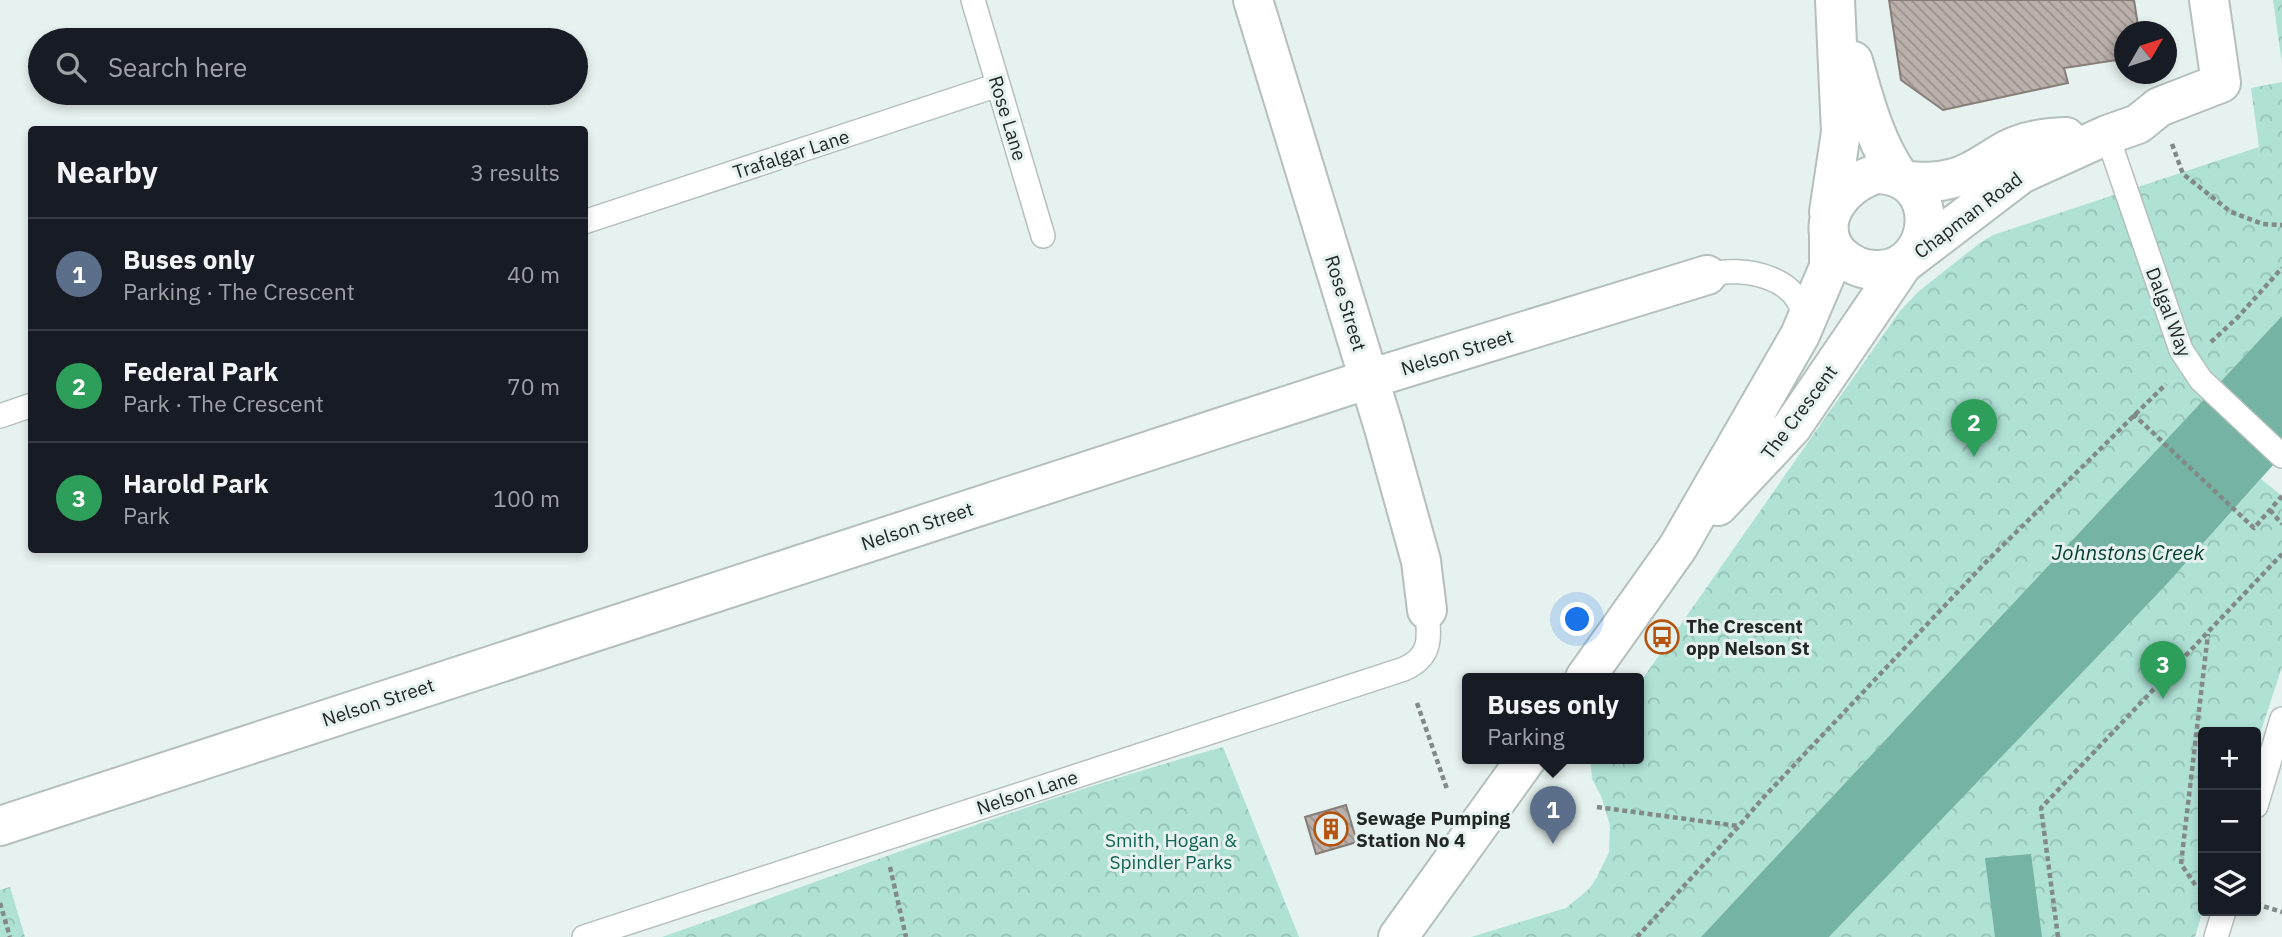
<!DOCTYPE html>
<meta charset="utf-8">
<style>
:root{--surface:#171b24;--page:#242831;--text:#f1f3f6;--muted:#9ea1a6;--line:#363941;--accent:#db2777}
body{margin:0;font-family:"IBM Plex Sans",sans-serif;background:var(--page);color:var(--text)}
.controls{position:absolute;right:21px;bottom:21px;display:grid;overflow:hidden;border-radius:7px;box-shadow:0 4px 10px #0003}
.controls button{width:63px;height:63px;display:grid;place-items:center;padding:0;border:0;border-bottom:2px solid var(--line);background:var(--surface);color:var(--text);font:35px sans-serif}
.compass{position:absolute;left:2114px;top:21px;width:63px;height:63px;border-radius:50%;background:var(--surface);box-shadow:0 4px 10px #0003;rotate:51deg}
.you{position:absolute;left:1578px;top:620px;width:24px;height:24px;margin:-18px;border:5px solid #fff;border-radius:50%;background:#1a73e8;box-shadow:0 0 0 10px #1a73e833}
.badge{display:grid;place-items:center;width:46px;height:46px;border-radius:50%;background:var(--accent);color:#fff;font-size:23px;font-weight:700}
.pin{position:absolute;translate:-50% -58px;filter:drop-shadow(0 2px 4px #0008)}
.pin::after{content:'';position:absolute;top:37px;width:24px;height:21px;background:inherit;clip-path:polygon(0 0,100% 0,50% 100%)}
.popup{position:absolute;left:1462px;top:673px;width:182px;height:91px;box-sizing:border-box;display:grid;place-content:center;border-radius:7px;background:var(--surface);filter:drop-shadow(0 2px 5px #0005);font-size:23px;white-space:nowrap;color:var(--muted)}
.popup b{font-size:26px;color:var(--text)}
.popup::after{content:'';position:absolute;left:50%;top:100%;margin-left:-14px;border:14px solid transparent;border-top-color:var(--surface)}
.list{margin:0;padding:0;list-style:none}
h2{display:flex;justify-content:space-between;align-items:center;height:91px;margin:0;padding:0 28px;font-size:30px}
h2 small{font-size:23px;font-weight:400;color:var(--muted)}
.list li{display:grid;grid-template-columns:46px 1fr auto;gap:21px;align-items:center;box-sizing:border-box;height:112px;padding:0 28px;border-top:2px solid var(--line)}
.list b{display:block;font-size:26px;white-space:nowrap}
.list p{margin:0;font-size:23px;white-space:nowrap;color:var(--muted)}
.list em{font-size:23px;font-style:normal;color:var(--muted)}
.icon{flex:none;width:38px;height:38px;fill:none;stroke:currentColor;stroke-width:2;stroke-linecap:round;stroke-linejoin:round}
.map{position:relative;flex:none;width:2282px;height:937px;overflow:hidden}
.search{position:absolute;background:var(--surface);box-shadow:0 4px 10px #0003;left:28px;top:28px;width:560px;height:77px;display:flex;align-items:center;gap:18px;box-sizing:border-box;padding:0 24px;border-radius:38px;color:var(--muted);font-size:26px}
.panel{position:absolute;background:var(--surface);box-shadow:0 4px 10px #0003;left:28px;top:126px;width:560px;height:427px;border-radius:7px}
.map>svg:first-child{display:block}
.park{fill:url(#park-crowns)}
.water{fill:#75b3a4}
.building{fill:url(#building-back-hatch);stroke:#877d78;stroke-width:2}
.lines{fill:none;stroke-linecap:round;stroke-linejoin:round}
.service-casing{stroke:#b4c0bc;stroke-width:26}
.minor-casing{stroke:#b4c0bc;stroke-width:42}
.primary-casing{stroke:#b4c0bc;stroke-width:42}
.path{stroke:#828a88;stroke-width:4.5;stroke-dasharray:5 3.5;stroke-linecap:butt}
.service{stroke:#fff;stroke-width:23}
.minor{stroke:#fff;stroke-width:38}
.primary{stroke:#fff;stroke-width:38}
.labels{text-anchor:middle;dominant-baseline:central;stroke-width:6;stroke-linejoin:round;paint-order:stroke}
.street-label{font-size:19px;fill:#222725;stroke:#e6f2ef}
.poi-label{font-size:19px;font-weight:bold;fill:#222725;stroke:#e6f2ef;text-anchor:start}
.park-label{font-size:19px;fill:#126455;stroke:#e6f2ef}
.water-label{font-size:21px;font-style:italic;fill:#043e35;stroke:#e6f2ef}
</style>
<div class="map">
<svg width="2282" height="937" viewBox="0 0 2282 937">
<defs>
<pattern id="park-crowns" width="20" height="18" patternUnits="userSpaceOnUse" patternTransform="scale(1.75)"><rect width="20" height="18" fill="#afe1d5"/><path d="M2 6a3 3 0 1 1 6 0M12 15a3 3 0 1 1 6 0" fill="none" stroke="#96c1b7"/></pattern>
<pattern id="building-back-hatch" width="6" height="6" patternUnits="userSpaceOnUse" patternTransform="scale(1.75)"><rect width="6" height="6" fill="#bbb1ac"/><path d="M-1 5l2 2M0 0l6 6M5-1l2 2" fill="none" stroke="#98908c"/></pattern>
</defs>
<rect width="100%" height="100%" fill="#e6f2ef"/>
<path class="park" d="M2273 0H2282V63Z
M2282 82V316L1701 937H1471L1566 908 1589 889 1597 877 1609 852 1610 825 1601 796 1592 779 1590 758H1639V684L1900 311 1919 291 1980 243 1993 235 2259 147 2251 88Z
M2261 479 2282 496V667L2256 746V732H2203V910L2195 937H1829L2166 585Z
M1223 747 1299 937H662C848 871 1032 800 1223 747Z
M10 887 25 937H0V890Z"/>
<path class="water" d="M2282 316V455L2166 585 1829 937H1701Z
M2031 854 2042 937H1995L1985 858Z"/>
<path class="building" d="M1889 0H2134L2139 32H2124V59L2064 68 2068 83 1943 110 1901 80Z
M1346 805 1357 842 1316 854 1305 817Z"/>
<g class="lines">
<defs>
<path id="service" d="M973 0 1043 236
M2107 135 2181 350 2201 380 2282 456
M584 222 998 85
M1707 275C1742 265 1808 277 1803 326
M0 416 32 405
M2256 806 2282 719
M584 937 1404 669C1433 656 1429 637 1427 610
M2216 937 2224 911"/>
<path id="minor" d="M1253 0 1384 428 1421 561 1427 610
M1905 181C1921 182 1937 183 1954 178 1974 173 1990 159 2007 150 2026 140 2046 138 2066 137
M1907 261 2021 174 2107 135 2138 124 2159 107 2221 83 2209 0
M0 826 1369 379 1707 275"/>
<path id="primary" d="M1853 61C1865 102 1875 143 1900 178
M1877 174C1944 175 1936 268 1879 270 1863 271 1851 265 1840 255 1810 224 1844 182 1877 174Z
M1829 212 1841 132 1835 0
M1718 506 1792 427 1903 264
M1585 678 1678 547 1800 335 1829 267V231
M1398 937 1527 758"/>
</defs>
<use href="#service" class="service-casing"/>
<use href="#minor" class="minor-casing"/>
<use href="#primary" class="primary-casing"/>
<path class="path" d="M2172 144 2183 174 2231 212 2263 224 2282 225
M2211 342 2238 317 2282 268
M2133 414 2254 528 2282 496
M2270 510 2282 524
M1417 703 1447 789
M1597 807 1738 826
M890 867 906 937
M2203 888 2196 886 2181 864 2208 634
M0 903 10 937
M2256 904 2282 912
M1637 937 1739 826 1763 798 1986 562 2166 384
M2058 937 2041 808 2282 554"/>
<use href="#service" class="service"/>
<use href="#minor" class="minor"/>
<use href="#primary" class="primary"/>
</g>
<defs>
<symbol id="bus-ring" viewBox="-11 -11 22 22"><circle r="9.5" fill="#e6f2ef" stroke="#b4540f" stroke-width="1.5"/><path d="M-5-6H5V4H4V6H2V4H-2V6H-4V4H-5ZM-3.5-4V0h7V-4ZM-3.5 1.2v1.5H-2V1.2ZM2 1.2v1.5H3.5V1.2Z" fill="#b4540f"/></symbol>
<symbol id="building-ring" viewBox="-11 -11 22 22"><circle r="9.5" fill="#e6f2ef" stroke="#b4540f" stroke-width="1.5"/><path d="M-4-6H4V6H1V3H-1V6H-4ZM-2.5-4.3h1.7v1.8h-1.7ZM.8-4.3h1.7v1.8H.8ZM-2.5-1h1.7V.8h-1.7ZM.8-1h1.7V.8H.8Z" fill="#b4540f"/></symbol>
</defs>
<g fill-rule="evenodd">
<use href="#bus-ring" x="1643" y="618" width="38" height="38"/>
<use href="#building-ring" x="1312" y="810" width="38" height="38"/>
</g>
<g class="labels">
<g class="street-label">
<text transform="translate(1008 118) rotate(73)">Rose Lane</text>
<text transform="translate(791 154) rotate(-18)">Trafalgar Lane</text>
<text transform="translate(1968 215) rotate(-37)">Chapman Road</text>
<text transform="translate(1346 303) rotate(73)">Rose Street</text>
<text transform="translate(2169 312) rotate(69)">Dalgal Way</text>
<text transform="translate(1457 352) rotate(-17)">Nelson Street</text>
<text transform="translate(1799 412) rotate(-53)">The Crescent</text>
<text transform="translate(917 526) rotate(-18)">Nelson Street</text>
<text transform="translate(378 702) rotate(-18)">Nelson Street</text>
<text transform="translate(1027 792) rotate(-18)">Nelson Lane</text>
</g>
<g class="poi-label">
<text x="1686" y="626">The Crescent<tspan x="1686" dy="22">opp Nelson St</tspan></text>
<text x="1356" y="818">Sewage Pumping<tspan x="1356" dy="22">Station No 4</tspan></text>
</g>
<g class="park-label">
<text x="1171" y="840">Smith, Hogan &amp;<tspan x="1171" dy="22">Spindler Parks</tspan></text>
</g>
<g class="water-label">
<text x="2128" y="552">Johnstons Creek</text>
</g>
</g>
</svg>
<div class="controls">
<button>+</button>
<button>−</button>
<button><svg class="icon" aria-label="layers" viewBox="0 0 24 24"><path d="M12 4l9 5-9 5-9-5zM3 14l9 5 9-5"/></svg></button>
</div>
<svg class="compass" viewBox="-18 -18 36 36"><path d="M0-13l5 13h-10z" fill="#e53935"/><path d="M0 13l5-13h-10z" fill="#9ea1a6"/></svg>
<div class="you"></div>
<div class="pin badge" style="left:1553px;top:844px;background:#5c6f8a">1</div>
<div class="popup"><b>Buses only</b>Parking</div>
<div class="pin badge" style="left:1974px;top:457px;background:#2e9e5b">2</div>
<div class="pin badge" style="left:2163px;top:699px;background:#2e9e5b">3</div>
<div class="search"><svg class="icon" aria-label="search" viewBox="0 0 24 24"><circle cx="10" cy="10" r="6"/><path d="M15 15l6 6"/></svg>Search here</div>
<section class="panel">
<h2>Nearby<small>3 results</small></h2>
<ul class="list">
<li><span class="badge" style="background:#5c6f8a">1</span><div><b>Buses only</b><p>Parking · The Crescent</p></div><em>40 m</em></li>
<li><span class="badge" style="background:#2e9e5b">2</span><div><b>Federal Park</b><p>Park · The Crescent</p></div><em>70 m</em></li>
<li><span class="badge" style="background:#2e9e5b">3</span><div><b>Harold Park</b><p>Park</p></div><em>100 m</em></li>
</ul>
</section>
</div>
